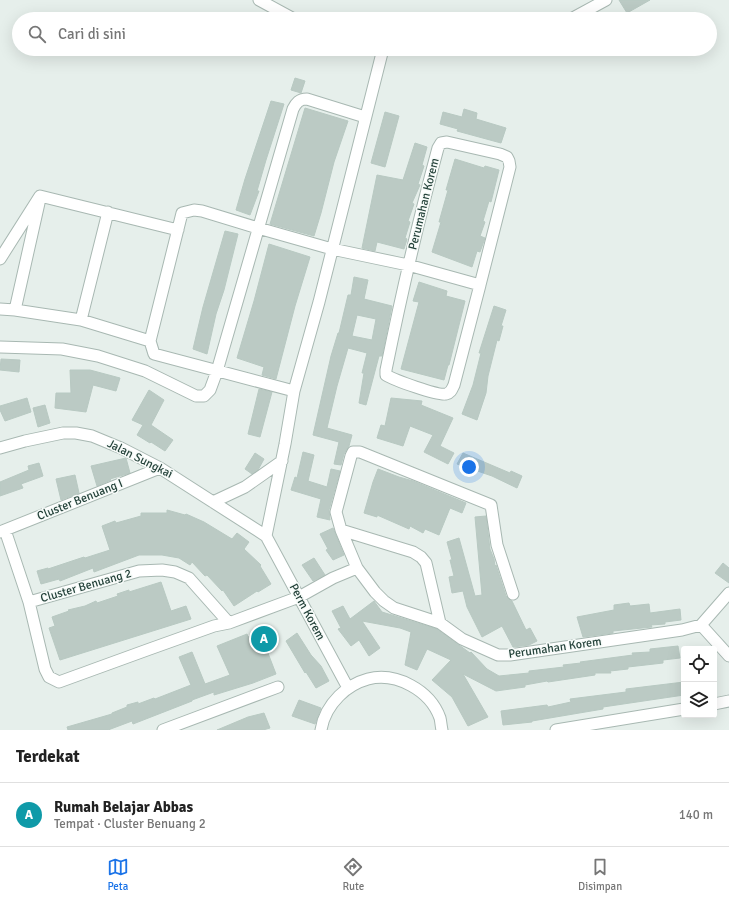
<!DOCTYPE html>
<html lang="id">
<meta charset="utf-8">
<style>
:root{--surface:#fff;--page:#f2f2f2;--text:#222;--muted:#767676;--line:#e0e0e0;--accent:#1a73e8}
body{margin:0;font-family:Signika,sans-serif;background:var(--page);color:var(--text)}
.controls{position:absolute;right:12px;bottom:12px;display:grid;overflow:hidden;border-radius:4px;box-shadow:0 4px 16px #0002}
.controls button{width:36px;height:36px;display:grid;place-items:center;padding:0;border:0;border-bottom:1px solid var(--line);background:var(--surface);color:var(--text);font:20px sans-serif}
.you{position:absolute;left:469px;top:467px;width:14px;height:14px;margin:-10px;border:3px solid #fff;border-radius:50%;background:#1a73e8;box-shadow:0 0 0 6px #1a73e833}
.badge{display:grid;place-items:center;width:26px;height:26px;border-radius:50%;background:var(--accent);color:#fff;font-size:13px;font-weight:700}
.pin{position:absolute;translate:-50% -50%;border:2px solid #fff;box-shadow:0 1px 4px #0006}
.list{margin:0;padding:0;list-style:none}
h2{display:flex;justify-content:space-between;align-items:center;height:52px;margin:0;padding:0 16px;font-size:17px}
h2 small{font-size:13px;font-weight:400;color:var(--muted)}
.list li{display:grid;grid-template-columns:26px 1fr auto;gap:12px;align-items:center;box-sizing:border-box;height:64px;padding:0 16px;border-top:1px solid var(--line)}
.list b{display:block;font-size:15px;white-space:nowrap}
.list p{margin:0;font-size:13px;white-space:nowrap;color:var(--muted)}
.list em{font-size:13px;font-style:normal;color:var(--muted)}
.icon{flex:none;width:22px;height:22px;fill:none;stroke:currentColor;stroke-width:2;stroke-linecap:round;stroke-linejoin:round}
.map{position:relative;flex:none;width:729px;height:730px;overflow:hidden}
.search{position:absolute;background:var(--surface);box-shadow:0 4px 16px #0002;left:12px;right:12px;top:12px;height:44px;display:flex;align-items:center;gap:10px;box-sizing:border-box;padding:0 14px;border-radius:22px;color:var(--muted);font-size:15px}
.sheet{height:116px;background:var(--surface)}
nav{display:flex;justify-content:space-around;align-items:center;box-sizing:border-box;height:56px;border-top:1px solid var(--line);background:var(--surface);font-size:11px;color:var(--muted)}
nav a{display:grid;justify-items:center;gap:2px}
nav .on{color:var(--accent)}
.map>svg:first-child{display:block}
.building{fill:#bbcac4;stroke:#b8c9c2;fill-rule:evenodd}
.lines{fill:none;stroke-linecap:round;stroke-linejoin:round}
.minor-casing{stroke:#a8b8b2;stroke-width:13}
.minor{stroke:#fff;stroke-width:11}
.labels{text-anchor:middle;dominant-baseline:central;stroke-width:3;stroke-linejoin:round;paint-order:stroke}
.street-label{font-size:12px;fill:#24423a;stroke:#f7fbf9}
</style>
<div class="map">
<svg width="729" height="730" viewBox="0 0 729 730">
<rect width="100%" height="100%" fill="#e6efeb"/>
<path class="building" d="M619 0H650L627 13Z
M295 78 305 81 301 93 291 90Z
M271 101 284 104 266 160 257 191H259L250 215 236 210 245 179Z
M305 108 348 121 334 162 321 213 314 236 270 224Z
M464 109 477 113 476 119 506 128 501 143 457 131 458 129 440 124 443 112 462 117Z
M385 112 399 116 385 167 371 163Z
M415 143 427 147 422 165 424 166 418 184 420 185 412 203 414 204 408 221 410 222 405 238 407 239 404 249 377 242 375 251 362 248 377 175 403 180Z
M455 159 484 168 485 166 499 170 491 202 489 201 483 221 485 222 480 236 485 238 480 252 477 251 472 267 432 252 441 222H439L448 190H446Z
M225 231 238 234 224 290 216 314 207 354 193 349 203 307Z
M269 244 310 257 295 306 276 379 262 375 264 367 237 358 254 301Z
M354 277 368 280 364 299 392 306 382 356H379L366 405 359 403 364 373H362L367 353 348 348 337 386 327 428 352 435 349 446 344 454 341 465 334 464 339 442 313 435 331 356 338 333H339L348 295H351ZM357 315 376 319 372 340 352 336Z
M419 282 447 291 446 296 465 301 449 365H448L444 380 401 369 419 302 413 301Z
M494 306 506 310 501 326H503L499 341 497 340 488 376 486 393 477 420 462 414 473 385 481 353H479Z
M1 359 20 360 19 372 0 370Z
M70 370H90L120 378 116 391 93 385 86 412 55 408 56 393H71Z
M259 389 272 392 260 437 248 434Z
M149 390 164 400 151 425 173 440 165 451 151 442 150 443 137 435 143 425 132 420Z
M27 398 31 412 5 421 0 410V406Z
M391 398 422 401 421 405 453 418 440 446 454 453 448 464 424 452 433 435 410 426 403 446 377 438 381 425 385 426Z
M45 405 50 423 38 427 33 408Z
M303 452 314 455 308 481 327 487 331 469 340 471 329 510 330 520 317 517 321 499 291 490 295 477 297 478Z
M255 453 264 459 258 470 252 474 245 469Z
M463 453 510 473 511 471 522 476 517 488 492 476 457 464Z
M126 458 130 473 110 479 111 480 97 486 91 466Z
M39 463 43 476 21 484 23 488 0 496V482L29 470 28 466Z
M378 469 399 477 413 481 466 503 462 513 450 508 439 535 425 529 423 533 410 526 409 529 377 515V517L364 513 373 482Z
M75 475 79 493 61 500 56 479Z
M167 510 185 515 186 514 204 522 232 539 237 533 249 542 244 549 261 565 260 566 271 584 258 592 257 591 234 606 223 590 222 591 207 575 205 576 192 562 190 565 179 558 162 555H139L94 572 93 568 60 581 59 579 41 584 37 571 48 568V569L84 557 85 558 110 550 102 526 115 521 116 523 141 516V513H167Z
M486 516 490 549 494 559 495 566 496 565 506 596 509 599 512 601 526 630 530 628 537 641 529 645 513 647 502 626 482 637 467 607 463 591 452 593 449 577 454 576 450 560H452L447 542 459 538 475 596 482 595 475 517Z
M333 528 344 555 333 560 326 550 328 549 320 534Z
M314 558 325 575 313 581 302 565Z
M723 563 729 568V583L715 573Z
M161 582 171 611 186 606 191 619 60 660 49 628 55 626 52 617 69 611 68 610 85 606 96 601 97 603 118 596 117 594 129 590V592Z
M374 601 382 612 437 629 470 653 471 652 487 669 499 676 529 673V671L564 667 563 665 581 663 580 662 633 655 632 653 650 652V649L678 646 680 658 663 660V663L628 667V669L610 671 611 673H595V675L548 682 547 681 525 685V687L496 691 463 674 488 717 468 726 452 697 432 680 451 660 427 649 417 670 405 665 411 632 400 628 362 621 380 648 369 656 359 640 351 646 338 629 341 628 332 611 343 606 350 619Z
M629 603 630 606 649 604 650 613 680 609 681 620 665 622V624L651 625 652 627 613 631V633L583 637 577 617 614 610V605Z
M266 629 273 644 266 648 276 674 253 683 214 695V692L192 700V701L133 724 132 721 108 730H68L67 727 112 714V713L127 707V705L138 702V704L154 698 155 699 191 685 179 657 192 652 205 684 230 675 217 646 247 634 248 637Z
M297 633 311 655 321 666 329 681 316 688 306 672 305 673 286 641Z
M684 682V695L603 707V709L532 721V722L503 725 501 711 547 705 548 707 571 702 570 699 626 692V689Z
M299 700 321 708 315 724 292 716Z
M264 713 270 728 263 730H217L248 717Z"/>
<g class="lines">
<defs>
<path id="minor" d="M259 0 294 19
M571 19 606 0
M0 259 40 196 178 230
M0 309 15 310 39 203
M15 310 81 320 150 341
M81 320 108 212
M0 347 62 349 98 356 145 371 196 396H204L210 390 217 371 293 109C296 103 299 99 307 99L365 117
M294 391 154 354 150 341 182 213 194 210 202 211 258 228 332 249 408 265 480 285 454 385C452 389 451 393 446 394 438 396 394 380 386 375V370C401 296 418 222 438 148L441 143 447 142 500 154 507 157 509 161 510 167 480 285
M0 448 25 441 63 433H76L92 436 121 448 160 468 266 536 348 688
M213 502 245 487 282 461
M5 530 29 602
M341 530 413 552 421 557 426 563 440 623
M0 532 160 468
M266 536 285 444 294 391 319 302 383 49
M357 568 341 530 336 512 351 456 353 452H360L491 505 497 545 513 594
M229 623 189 578 175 572 162 570 139 571 29 602 45 669 49 677 59 682 147 650 214 626 229 623 299 597 333 578 357 568 375 592 384 601 394 608 440 623 462 639 498 655H510L682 630 701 625 729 593
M701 625 729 656
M714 704 729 701
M163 730 278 687
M321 730C323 717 330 705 339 696 347 688 357 682 368 679 396 672 430 690 440 718 441 722 441 726 442 730
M556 730 684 709"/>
</defs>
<use href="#minor" class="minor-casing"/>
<use href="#minor" class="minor"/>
</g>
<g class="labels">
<g class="street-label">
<text transform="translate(424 204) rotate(-76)">Perumahan Korem</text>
<text transform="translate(140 459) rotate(27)">Jalan Sungkai</text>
<text transform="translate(80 500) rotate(-22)">Cluster Benuang I</text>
<text transform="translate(86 586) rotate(-16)">Cluster Benuang 2</text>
<text transform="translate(307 612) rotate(62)">Perm Korem</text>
<text transform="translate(555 648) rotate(-8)">Perumahan Korem</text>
</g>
</g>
</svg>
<div class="controls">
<button><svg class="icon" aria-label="locate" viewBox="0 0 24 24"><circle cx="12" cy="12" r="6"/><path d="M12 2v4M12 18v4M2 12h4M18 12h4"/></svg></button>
<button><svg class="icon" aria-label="layers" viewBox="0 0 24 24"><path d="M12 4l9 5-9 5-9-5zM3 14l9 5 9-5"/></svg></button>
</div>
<div class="you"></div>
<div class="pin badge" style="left:264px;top:639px;background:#0f9aa8">A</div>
<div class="search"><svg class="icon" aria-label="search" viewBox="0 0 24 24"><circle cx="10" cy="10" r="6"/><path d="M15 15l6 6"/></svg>Cari di sini</div>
</div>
<section class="sheet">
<h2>Terdekat<small></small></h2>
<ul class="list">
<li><span class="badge" style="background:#0f9aa8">A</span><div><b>Rumah Belajar Abbas</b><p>Tempat · Cluster Benuang 2</p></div><em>140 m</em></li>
</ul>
</section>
<nav>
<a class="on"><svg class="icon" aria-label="map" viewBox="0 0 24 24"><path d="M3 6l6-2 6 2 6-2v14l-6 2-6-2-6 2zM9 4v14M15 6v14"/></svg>Peta</a>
<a><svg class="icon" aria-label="directions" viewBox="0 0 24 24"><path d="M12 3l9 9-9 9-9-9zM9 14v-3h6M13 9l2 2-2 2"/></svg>Rute</a>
<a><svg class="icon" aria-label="saved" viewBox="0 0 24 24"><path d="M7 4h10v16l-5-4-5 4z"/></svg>Disimpan</a>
</nav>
